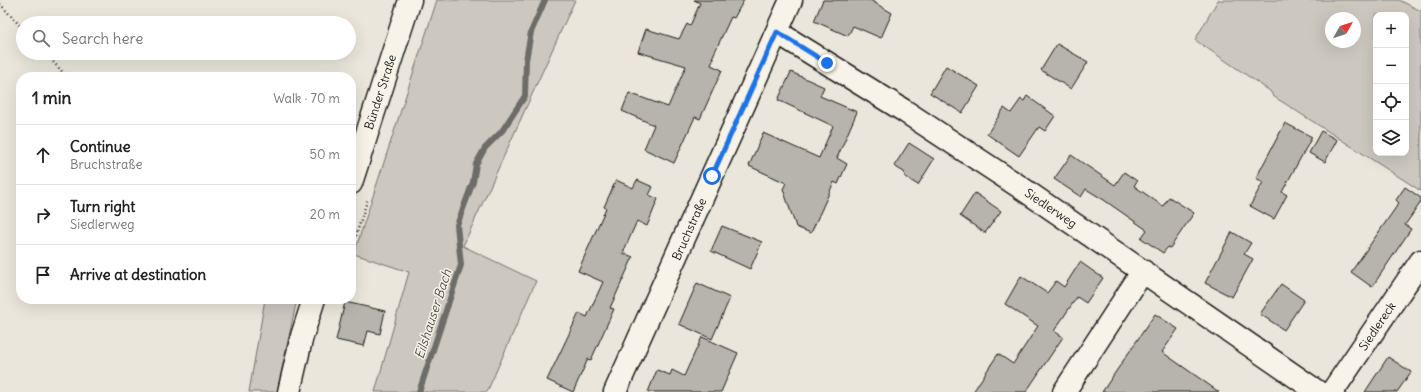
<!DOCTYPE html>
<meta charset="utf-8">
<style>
:root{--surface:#fff;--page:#f6f6f6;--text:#222;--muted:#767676;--line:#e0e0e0}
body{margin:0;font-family:Delius,sans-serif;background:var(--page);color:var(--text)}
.controls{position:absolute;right:12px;top:12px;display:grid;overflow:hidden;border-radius:8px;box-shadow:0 4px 16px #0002}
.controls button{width:36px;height:36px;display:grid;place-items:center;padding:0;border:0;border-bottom:1px solid var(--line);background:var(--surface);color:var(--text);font:20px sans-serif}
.compass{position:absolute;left:1325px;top:12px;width:36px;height:36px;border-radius:50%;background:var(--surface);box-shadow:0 4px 16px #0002;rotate:51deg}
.stop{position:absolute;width:12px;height:12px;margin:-9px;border:3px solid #1a73e8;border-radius:50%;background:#fff}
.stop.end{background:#1a73e8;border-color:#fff;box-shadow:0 1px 4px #0008}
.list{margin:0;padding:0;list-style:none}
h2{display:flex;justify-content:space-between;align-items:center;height:52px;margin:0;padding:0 16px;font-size:17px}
h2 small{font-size:13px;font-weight:400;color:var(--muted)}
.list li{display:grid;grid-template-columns:26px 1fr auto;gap:12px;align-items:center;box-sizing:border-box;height:60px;padding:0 16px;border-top:1px solid var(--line)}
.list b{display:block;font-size:15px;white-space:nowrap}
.list p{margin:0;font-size:13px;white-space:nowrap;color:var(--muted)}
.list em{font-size:13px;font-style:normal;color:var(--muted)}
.icon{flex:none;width:22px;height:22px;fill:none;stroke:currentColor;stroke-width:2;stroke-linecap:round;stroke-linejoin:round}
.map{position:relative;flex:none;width:1421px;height:392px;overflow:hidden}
.search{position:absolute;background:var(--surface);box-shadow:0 4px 16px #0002;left:16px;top:16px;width:340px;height:44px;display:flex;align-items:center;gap:10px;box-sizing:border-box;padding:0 14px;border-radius:22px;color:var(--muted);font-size:15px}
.panel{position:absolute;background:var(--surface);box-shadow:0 4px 16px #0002;left:16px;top:72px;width:340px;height:232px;border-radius:16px}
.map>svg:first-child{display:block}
.green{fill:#ccc8c0;stroke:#74726e;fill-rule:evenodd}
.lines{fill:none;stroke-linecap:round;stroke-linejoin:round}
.stream{stroke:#6d6c68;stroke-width:6}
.building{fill:#b6b4ac;stroke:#1c1c1c}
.minor-casing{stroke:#1c1c1c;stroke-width:25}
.major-casing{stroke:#1c1c1c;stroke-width:25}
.path{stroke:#1c1c1c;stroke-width:2.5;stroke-dasharray:1 3;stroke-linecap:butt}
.minor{stroke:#f7f3e8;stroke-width:22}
.major{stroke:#f7f3e8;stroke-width:22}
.route{stroke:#1a73e8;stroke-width:5}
.labels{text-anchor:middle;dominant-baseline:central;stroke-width:3;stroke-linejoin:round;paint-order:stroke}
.street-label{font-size:12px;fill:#1c1c1c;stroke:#f7f3e8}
.water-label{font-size:13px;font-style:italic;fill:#52514e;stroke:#f7f3e8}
</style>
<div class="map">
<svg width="1421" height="392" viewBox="0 0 1421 392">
<rect width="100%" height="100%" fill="#eae6dc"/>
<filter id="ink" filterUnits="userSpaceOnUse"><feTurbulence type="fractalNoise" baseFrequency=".025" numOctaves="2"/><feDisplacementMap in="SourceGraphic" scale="8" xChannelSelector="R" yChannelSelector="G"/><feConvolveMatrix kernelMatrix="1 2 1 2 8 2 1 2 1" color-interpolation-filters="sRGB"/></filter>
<g filter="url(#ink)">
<path class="green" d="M437 0H575L463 246 536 281 487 392H375L409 272 354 254Z
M1218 0H1399L1421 11V191L1273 96 1270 91 1195 40ZM1376 15H1406V153H1376ZM1331 18H1355V42H1331Z
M265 299H297L277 392H249Z"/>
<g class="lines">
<path class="stream" d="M419 392 461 265 457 225 473 182 476 164 485 148 502 131 525 96 526 60 531 32 545 0"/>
</g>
<path class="building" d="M694 0H744L734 18 731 17 712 58H714L711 65 722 70 700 119 695 117 674 163 644 149 654 125 622 111 629 93 668 107 686 66 638 52 646 29 679 39 687 24 690 26 700 3Z
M823 0H870L892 13 881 38 853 26 848 36 814 21Z
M1057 44 1088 62 1071 89 1041 70Z
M946 66 979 86 962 113 930 93Z
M791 72 824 87 820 96 857 112 837 158 847 164 838 184 834 182 811 233 796 227 783 189 786 183 749 166 763 133 819 158 833 126 778 100Z
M1027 96 1055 116 1045 131 1039 127 1019 156 987 134 1004 108 1011 113 1021 99 1024 101Z
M1285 123 1312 137 1282 192 1287 195 1274 219 1250 206 1263 182 1256 178Z
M1321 131 1337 140 1325 162 1309 153Z
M909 143 934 159 918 185 905 177 904 172 894 166Z
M1071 155 1115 185 1124 172 1137 181 1134 186 1163 206 1169 197 1194 213 1170 248 1168 247 1163 253 1141 238 1147 230 1104 200 1086 189 1081 197 1054 179Z
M616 180 633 188 637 180 653 187 649 195 658 199 647 226 637 221 623 253 633 257 610 308 614 309 591 360 588 359 573 392 547 380 579 313 587 317 603 282 578 271 606 208 604 207Z
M1405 187 1421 198V202L1405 225 1411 229 1372 287 1351 272 1399 203 1396 200Z
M975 193 1001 211 985 233 960 216Z
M722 226 762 242 750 269 711 251Z
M1232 232 1251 243 1244 254 1253 259 1232 297 1205 283Z
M1080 262 1103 278 1086 303 1077 297 1054 331 1063 337 1026 392H973L998 354 1013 364 1038 326 1005 304 1021 276 1047 293 1056 281 1064 287Z
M697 283 730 298 712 339 679 324Z
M1281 284 1304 300 1284 330 1260 314Z
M345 302 385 311 380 334 368 331 364 346 336 340Z
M1155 314 1178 329 1162 352 1219 392H1102Z
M702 337 738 353 721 392H648L657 370 670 375 672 370 684 376Z
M1388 357 1411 372 1397 392H1365Z"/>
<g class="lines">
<defs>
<path id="minor" d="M777 32 903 110 1020 187 1318 392
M615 392 791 0
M1064 392 1143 271
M1332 392 1421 261"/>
<path id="major" d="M351 183 410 0
M289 392 302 336 314 299"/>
</defs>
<use href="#minor" class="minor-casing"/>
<use href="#major" class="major-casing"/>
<path class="path" d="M0 4 23 29
M45 53 67 77
M351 251 368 198"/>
<use href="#minor" class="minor"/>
<use href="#major" class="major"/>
</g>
</g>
<g class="lines" filter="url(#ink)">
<path class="route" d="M712 176 777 32 827 63"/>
</g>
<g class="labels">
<g class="street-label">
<text transform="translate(380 92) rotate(-72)">Bünder Straße</text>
<text transform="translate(1051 208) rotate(34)">Siedlerweg</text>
<text transform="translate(689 229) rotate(-66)">Bruchstraße</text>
<text transform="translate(1377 326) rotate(-56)">Siedlereck</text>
</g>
<g class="water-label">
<text transform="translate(433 314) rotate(-72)">Eilshauser Bach</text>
</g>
</g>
</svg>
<div class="controls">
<button>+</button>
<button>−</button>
<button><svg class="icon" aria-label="locate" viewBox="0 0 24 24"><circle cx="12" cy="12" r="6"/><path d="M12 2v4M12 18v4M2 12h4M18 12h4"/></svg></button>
<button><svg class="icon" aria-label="layers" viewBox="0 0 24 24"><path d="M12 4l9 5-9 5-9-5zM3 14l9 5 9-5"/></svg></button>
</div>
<svg class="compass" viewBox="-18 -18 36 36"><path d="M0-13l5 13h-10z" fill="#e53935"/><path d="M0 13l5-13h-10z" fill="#767676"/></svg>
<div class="stop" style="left:712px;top:176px"></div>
<div class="stop end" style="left:827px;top:63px"></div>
<div class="search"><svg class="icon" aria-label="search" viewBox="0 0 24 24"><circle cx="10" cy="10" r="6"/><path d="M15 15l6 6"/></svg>Search here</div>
<section class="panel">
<h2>1 min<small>Walk · 70 m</small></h2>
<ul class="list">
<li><svg class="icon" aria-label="ahead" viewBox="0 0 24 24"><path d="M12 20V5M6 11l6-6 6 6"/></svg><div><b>Continue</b><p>Bruchstraße</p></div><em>50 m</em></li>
<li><svg class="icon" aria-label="right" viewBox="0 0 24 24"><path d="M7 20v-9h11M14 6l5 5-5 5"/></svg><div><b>Turn right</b><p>Siedlerweg</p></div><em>20 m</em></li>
<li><svg class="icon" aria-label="arrive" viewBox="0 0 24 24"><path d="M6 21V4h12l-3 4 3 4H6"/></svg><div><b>Arrive at destination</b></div></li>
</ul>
</section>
</div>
